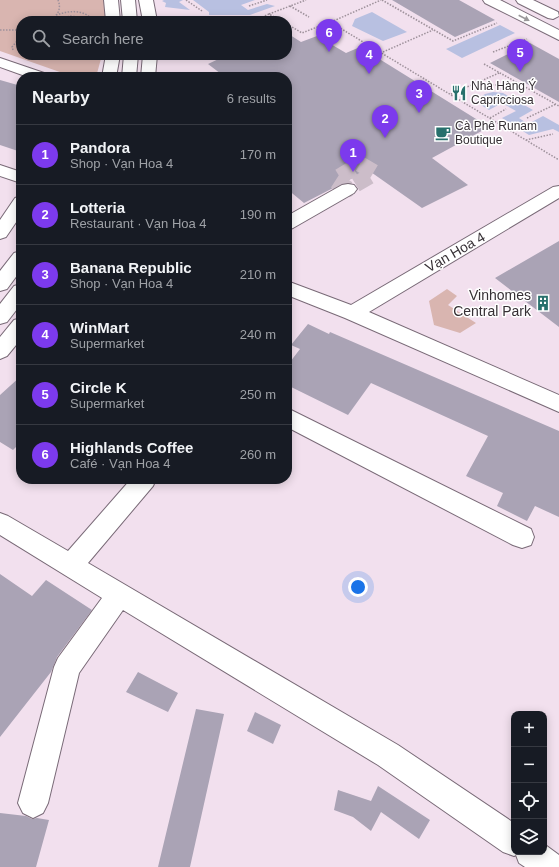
<!DOCTYPE html>
<meta charset="utf-8">
<style>
:root{--surface:#171b24;--page:#20242c;--text:#f1f3f6;--muted:#9ea1a6;--line:#363941;--accent:#7c3aed}
body{margin:0;font-family:Arial,sans-serif;background:var(--page);color:var(--text)}
.controls{position:absolute;right:12px;bottom:12px;display:grid;overflow:hidden;border-radius:8px;box-shadow:0 2px 10px #0003}
.controls button{width:36px;height:36px;display:grid;place-items:center;padding:0;border:0;border-bottom:1px solid var(--line);background:var(--surface);color:var(--text);font:20px sans-serif}
.you{position:absolute;left:358px;top:587px;width:14px;height:14px;margin:-10px;border:3px solid #fff;border-radius:50%;background:#1a73e8;box-shadow:0 0 0 6px #1a73e833}
.badge{display:grid;place-items:center;width:26px;height:26px;border-radius:50%;background:var(--accent);color:#fff;font-size:13px;font-weight:700}
.pin{position:absolute;translate:-50% -33px;filter:drop-shadow(0 1px 2px #0008)}
.pin::after{content:'';position:absolute;top:21px;width:14px;height:12px;background:inherit;clip-path:polygon(0 0,100% 0,50% 100%)}
.list{margin:0;padding:0;list-style:none}
h2{display:flex;justify-content:space-between;align-items:center;height:52px;margin:0;padding:0 16px;font-size:17px}
h2 small{font-size:13px;font-weight:400;color:var(--muted)}
.list li{display:grid;grid-template-columns:26px 1fr auto;gap:12px;align-items:center;box-sizing:border-box;height:60px;padding:0 16px;border-top:1px solid var(--line)}
.list b{display:block;font-size:15px;white-space:nowrap}
.list p{margin:0;font-size:13px;white-space:nowrap;color:var(--muted)}
.list em{font-size:13px;font-style:normal;color:var(--muted)}
.icon{flex:none;width:22px;height:22px;fill:none;stroke:currentColor;stroke-width:2;stroke-linecap:round;stroke-linejoin:round}
.map{position:relative;flex:none;width:559px;height:867px;overflow:hidden}
.search{position:absolute;background:var(--surface);box-shadow:0 2px 10px #0003;left:16px;top:16px;width:276px;height:44px;display:flex;align-items:center;gap:10px;box-sizing:border-box;padding:0 14px;border-radius:16px;color:var(--muted);font-size:15px}
.panel{position:absolute;background:var(--surface);box-shadow:0 2px 10px #0003;left:16px;top:72px;width:276px;height:412px;border-radius:16px}
.map>svg:first-child{display:block}
.green{fill:#d9b5b0}
.water{fill:#b8c0e1}
.building{fill:#aaa3b5}
.lines{fill:none;stroke-linecap:round;stroke-linejoin:round}
.minor-tunnel{stroke:#ccbdc9;stroke-width:16;stroke-dasharray:16 8;stroke-linecap:butt}
.minor-casing{stroke:#796a77;stroke-width:2}
.path{stroke:#9e919b;stroke-width:1.5;stroke-dasharray:1.5 1.5;stroke-linecap:butt}
.minor{fill:#fff;fill-rule:evenodd}
.oneway{fill:#9a989a}
.labels{text-anchor:middle;dominant-baseline:central;stroke-width:3;stroke-linejoin:round;paint-order:stroke}
.far-poi-label{font-size:12px;fill:#363035;stroke:#fff;text-anchor:start}
.street-label{font-size:14px;fill:#363035;stroke:#fff}
.poi-label{font-size:14px;fill:#363035;stroke:#fff;text-anchor:end}
</style>
<div class="map">
<svg width="559" height="867" viewBox="0 0 559 867">
<rect width="100%" height="100%" fill="#f2e0ee"/>
<path class="green" d="M0 0H105L106 21H21V55H102L96 77H74L0 51Z
M447 289 457 296 448 305 476 323 460 333 434 325 429 301Z"/>
<path class="water" d="M164 0H183L179 2 190 10 165 7 166 3 162 1Z
M193 0H255L241 5 248 10 267 4 275 6 250 15H209V12Z
M372 12 407 32 383 41 352 26 355 19Z
M500 25 515 33 462 58 446 49Z
M493 92 503 93 533 110 519 118 528 124 543 116 559 125V132L553 129 529 135 502 118 516 111 502 103 489 110 481 105 479 98 485 94Z"/>
<path class="building" d="M392 0H459L495 20 455 37Z
M287 33 301 42 317 36 346 53 360 47 489 127 432 158 468 185 422 208 368 170 304 203 287 189V77H225L208 64 227 55H287Z
M530 43 559 59V102L490 63Z
M0 80 21 86V152L0 145Z
M559 241V327L495 278Z
M308 324 329 334 330 332 559 431V517L535 506 527 521 497 506 503 493 466 476 488 436 371 383 348 415 287 385V366L300 349 291 345Z
M21 376V442L13 450 0 442V395Z
M0 574 32 596 46 580 92 610 57 657 51 672 0 737Z
M138 672 178 693 168 712 126 692Z
M196 709 224 714 190 867H158Z
M255 712 281 725 273 744 247 731Z
M378 786 430 820 419 839 381 812 371 831 353 817 334 810 338 790 371 801Z
M0 813 26 816 32 819 37 818 49 820 36 867H0Z"/>
<g class="lines">
<path class="minor-tunnel" d="M360 164 375 173 348 189 334 180Z"/>
<defs>
<path id="minor" d="M104 0H118L120 21H106Z
M121 0H135L137 21H123Z
M139 0H153L157 21H143Z
M483 0H500L559 30V40L485 3Z
M516 0H533L558 12 559 16 553 19 548 18 518 3Z
M106 55H120L116 77H102Z
M124 55H138L136 77H122Z
M143 55H157L155 77H141Z
M0 58 47 74 49 77H28L0 67Z
M0 165 21 172V183L0 176Z
M348 184 354 185 357 189 354 193 293 228 287 230V216L342 185Z
M559 186V198L369 312 559 395V412L345 318 287 295V281L351 305 553 187Z
M21 196V215L6 237 0 239V220L15 198Z
M21 251V270L7 289 0 291V271L14 253Z
M21 284V304L7 322 0 324V304L14 286Z
M21 318V339L7 356 0 359V337L14 320Z
M287 408 531 529 534 537 531 545 522 548 513 545 287 427Z
M131 479H156L153 486 88 563 398 745 514 823V852H544V844L559 855V867H525L519 863 516 855 514 856 503 852 378 765 123 610 79 673 48 803 43 813 33 818 23 813 18 803 54 667 58 658 102 598 0 535V513L8 516 68 551Z"/>
</defs>
<use href="#minor" class="minor-casing"/>
<path class="path" d="M186 0 202 11
M382 0 453 41 497 23
M249 6 267 0
M290 6 309 17
M269 14 306 0
M56 15C68 11 81 9 91 18L90 21
M49 21C57 16 62 10 58 0
M63 21 69 16 80 17 82 19 80 21
M254 21 269 14 281 21
M331 22 381 0
M287 24 302 33 330 22 559 160
M0 30H21
M13 50 12 47 17 41 21 40
M383 52 433 30
M493 52 527 39
M69 55 85 58 90 55
M484 64 559 106
M474 85H504
M451 94 499 73
M490 118 506 109
M527 118 556 104
M526 140 553 134"/>
<use href="#minor" class="minor"/>
</g>
<defs><path id="oneway-solid" d="M-6-.8H1V-3.2L6.5 0L1 3.2V.8H-6Z"/></defs>
<use class="oneway" href="#oneway-solid" transform="translate(524 18) rotate(27)"/>
<defs>
<symbol id="restaurant-bare" viewBox="-9 -9 18 18"><path d="M-5-6h1v4h1v-4h1v4h1v-4h1v5L-1.5 .5V6h-2V.5L-5-1ZM5-6V6H3V1.5H1.5Q1.5-4 5-6Z" fill="#27706c" stroke="#fff" stroke-width="2.5" paint-order="stroke"/></symbol>
<symbol id="cafe-bare" viewBox="-9 -9 18 18"><path d="M-5.5-4.5H6V0H3Q3 3.5 0 3.5H-2.5Q-5.5 3.5-5.5 0ZM3-3.2v2h1.7v-2ZM-6 4.5H4V6H-6Z" fill="#27706c" stroke="#fff" stroke-width="2.5" paint-order="stroke"/></symbol>
<symbol id="building-bare" viewBox="-9 -9 18 18"><path d="M-4-6H4V6H1V3H-1V6H-4ZM-2.5-4.3h1.7v1.8h-1.7ZM.8-4.3h1.7v1.8H.8ZM-2.5-1h1.7V.8h-1.7ZM.8-1h1.7V.8H.8Z" fill="#27706c" stroke="#fff" stroke-width="2.5" paint-order="stroke"/></symbol>
</defs>
<g fill-rule="evenodd">
<use href="#restaurant-bare" x="448" y="82" width="22" height="22"/>
<use href="#cafe-bare" x="432" y="122" width="22" height="22"/>
<use href="#building-bare" x="532" y="292" width="22" height="22"/>
</g>
<g class="labels">
<g class="far-poi-label">
<text x="471" y="86">Nhà Hàng Ý<tspan x="471" dy="14">Capricciosa</tspan></text>
<text x="455" y="126">Cà Phê Runam<tspan x="455" dy="14">Boutique</tspan></text>
</g>
<g class="street-label">
<text transform="translate(455 252) rotate(-30)">Vạn Hoa 4</text>
</g>
<g class="poi-label">
<text x="531" y="295">Vinhomes<tspan x="531" dy="16">Central Park</tspan></text>
</g>
</g>
</svg>
<div class="controls">
<button>+</button>
<button>−</button>
<button><svg class="icon" aria-label="locate" viewBox="0 0 24 24"><circle cx="12" cy="12" r="6"/><path d="M12 2v4M12 18v4M2 12h4M18 12h4"/></svg></button>
<button><svg class="icon" aria-label="layers" viewBox="0 0 24 24"><path d="M12 4l9 5-9 5-9-5zM3 14l9 5 9-5"/></svg></button>
</div>
<div class="you"></div>
<div class="pin badge" style="left:353px;top:172px">1</div>
<div class="pin badge" style="left:385px;top:138px">2</div>
<div class="pin badge" style="left:419px;top:113px">3</div>
<div class="pin badge" style="left:369px;top:74px">4</div>
<div class="pin badge" style="left:520px;top:72px">5</div>
<div class="pin badge" style="left:329px;top:52px">6</div>
<div class="search"><svg class="icon" aria-label="search" viewBox="0 0 24 24"><circle cx="10" cy="10" r="6"/><path d="M15 15l6 6"/></svg>Search here</div>
<section class="panel">
<h2>Nearby<small>6 results</small></h2>
<ul class="list">
<li><span class="badge">1</span><div><b>Pandora</b><p>Shop · Vạn Hoa 4</p></div><em>170 m</em></li>
<li><span class="badge">2</span><div><b>Lotteria</b><p>Restaurant · Vạn Hoa 4</p></div><em>190 m</em></li>
<li><span class="badge">3</span><div><b>Banana Republic</b><p>Shop · Vạn Hoa 4</p></div><em>210 m</em></li>
<li><span class="badge">4</span><div><b>WinMart</b><p>Supermarket</p></div><em>240 m</em></li>
<li><span class="badge">5</span><div><b>Circle K</b><p>Supermarket</p></div><em>250 m</em></li>
<li><span class="badge">6</span><div><b>Highlands Coffee</b><p>Café · Vạn Hoa 4</p></div><em>260 m</em></li>
</ul>
</section>
</div>
